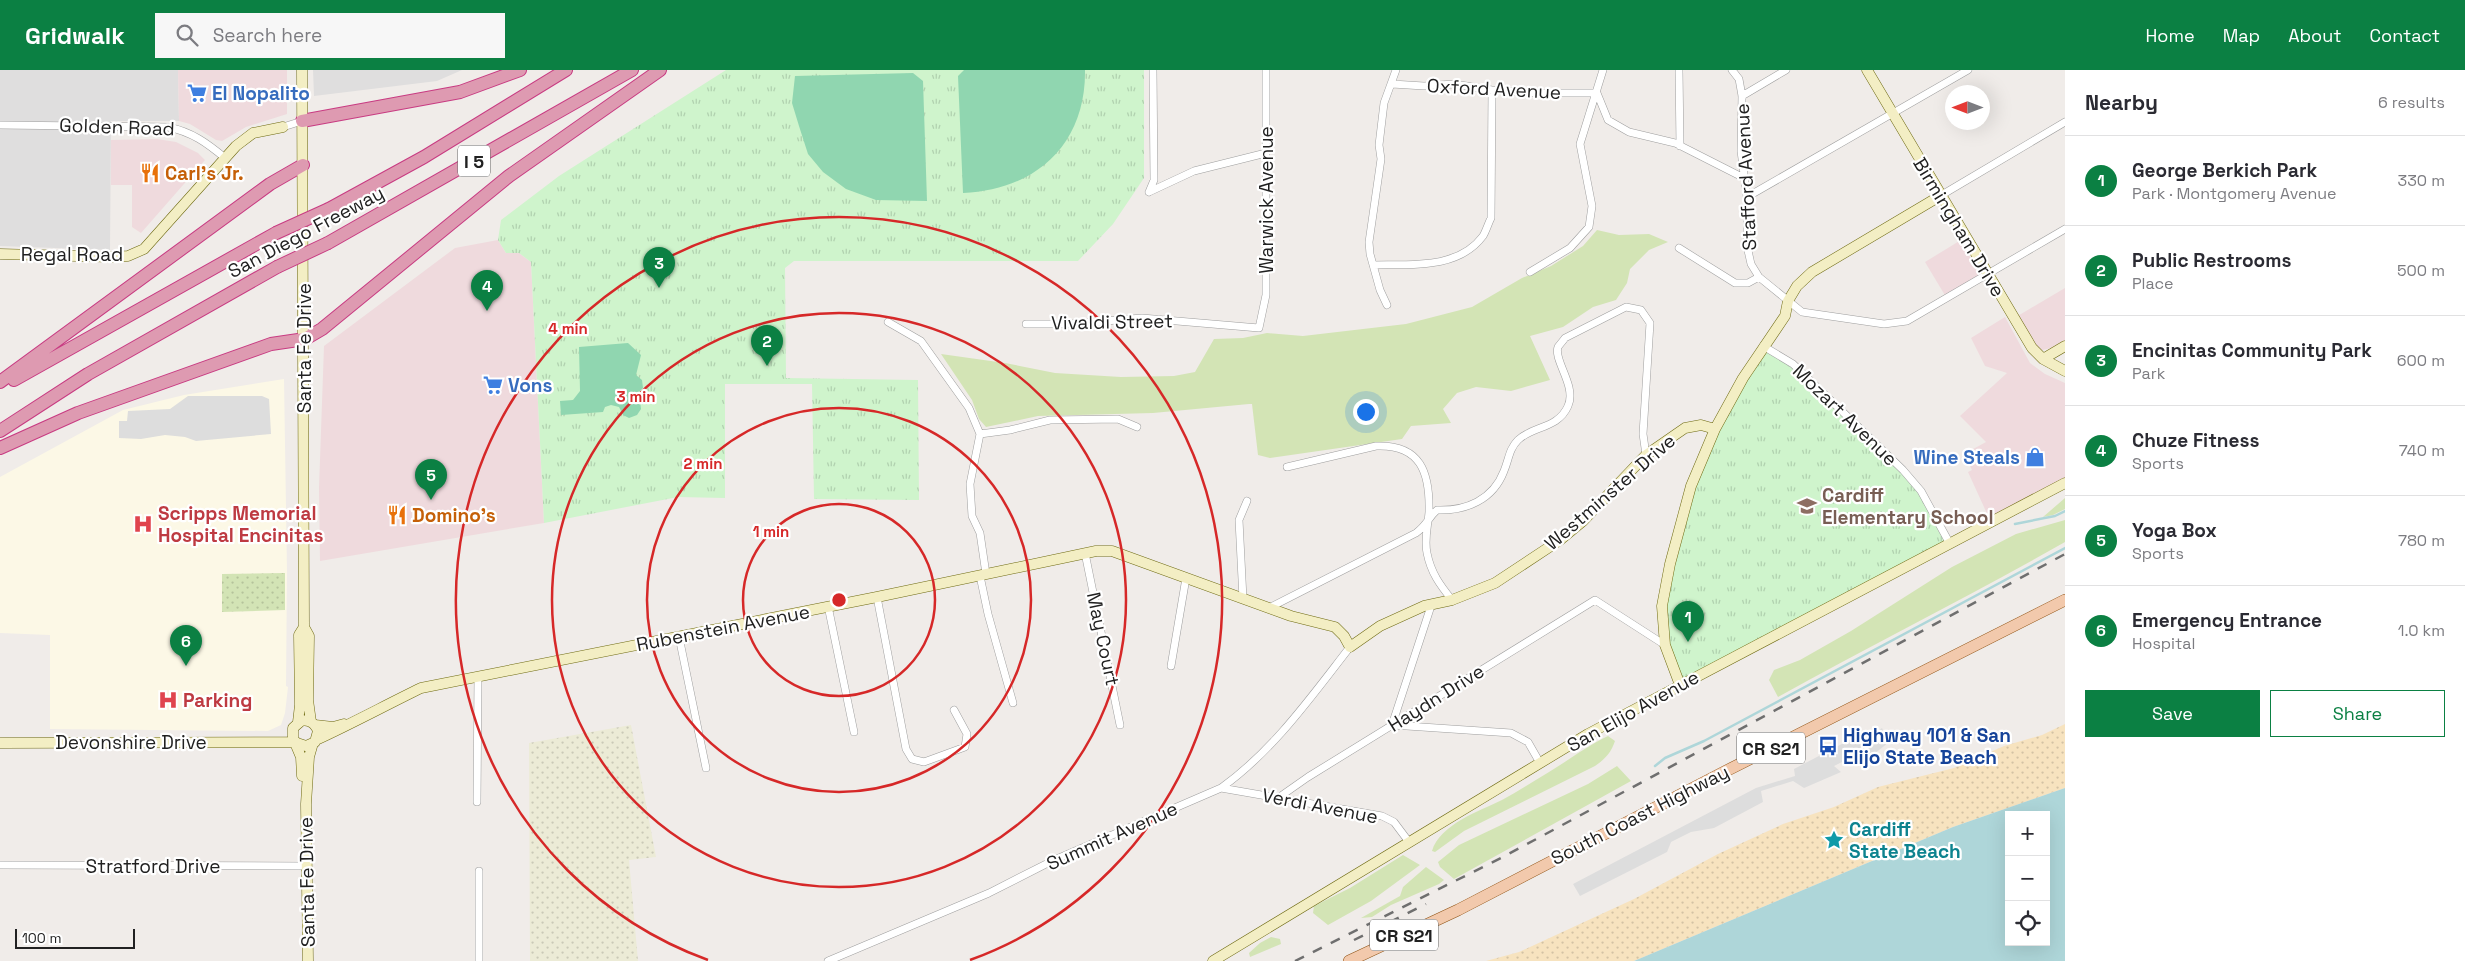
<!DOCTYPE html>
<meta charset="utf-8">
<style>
:root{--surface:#fff;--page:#f7f7f7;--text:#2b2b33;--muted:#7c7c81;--line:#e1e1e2;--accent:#0b8043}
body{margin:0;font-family:"Space Grotesk",sans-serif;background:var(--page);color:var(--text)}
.controls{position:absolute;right:15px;bottom:15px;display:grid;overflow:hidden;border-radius:0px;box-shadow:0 5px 20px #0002}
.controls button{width:45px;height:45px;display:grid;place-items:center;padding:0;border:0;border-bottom:1px solid var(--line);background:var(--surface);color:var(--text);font:25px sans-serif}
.compass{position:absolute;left:1945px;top:15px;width:45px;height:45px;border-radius:50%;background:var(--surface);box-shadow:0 5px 20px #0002;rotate:270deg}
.scale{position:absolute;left:15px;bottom:12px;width:120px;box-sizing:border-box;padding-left:5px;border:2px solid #212121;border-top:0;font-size:14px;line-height:18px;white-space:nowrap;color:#212121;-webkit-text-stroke:4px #fff;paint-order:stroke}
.you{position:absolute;left:1365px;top:341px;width:18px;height:18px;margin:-12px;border:4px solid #fff;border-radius:50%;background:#1a73e8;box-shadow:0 0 0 8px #1a73e833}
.badge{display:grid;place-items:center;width:32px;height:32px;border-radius:50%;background:var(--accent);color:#fff;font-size:16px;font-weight:700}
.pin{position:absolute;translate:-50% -41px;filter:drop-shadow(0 1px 2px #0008)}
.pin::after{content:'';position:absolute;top:26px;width:18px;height:15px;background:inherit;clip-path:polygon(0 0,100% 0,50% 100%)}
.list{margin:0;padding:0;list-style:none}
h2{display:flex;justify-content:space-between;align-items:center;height:65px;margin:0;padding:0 20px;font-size:21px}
h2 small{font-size:16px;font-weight:400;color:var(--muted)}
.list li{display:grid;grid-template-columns:32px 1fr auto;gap:15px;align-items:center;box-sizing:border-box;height:90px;padding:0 20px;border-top:1px solid var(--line)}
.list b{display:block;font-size:19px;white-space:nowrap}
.list p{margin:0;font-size:16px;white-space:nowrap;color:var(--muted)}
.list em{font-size:16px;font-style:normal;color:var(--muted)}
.actions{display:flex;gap:10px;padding:15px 20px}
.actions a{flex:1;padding:11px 0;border:1px solid var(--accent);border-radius:0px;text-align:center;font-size:18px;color:var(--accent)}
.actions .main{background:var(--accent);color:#fff}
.icon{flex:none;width:28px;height:28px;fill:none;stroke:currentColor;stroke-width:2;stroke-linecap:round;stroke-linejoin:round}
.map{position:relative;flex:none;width:2065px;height:891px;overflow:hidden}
header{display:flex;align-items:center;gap:30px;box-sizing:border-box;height:70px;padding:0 25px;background:var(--accent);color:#fff}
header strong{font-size:24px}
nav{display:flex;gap:28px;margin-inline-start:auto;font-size:18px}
.search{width:350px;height:45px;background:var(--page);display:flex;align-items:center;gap:12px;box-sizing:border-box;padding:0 18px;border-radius:0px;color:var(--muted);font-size:19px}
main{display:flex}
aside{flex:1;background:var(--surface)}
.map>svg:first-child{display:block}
.residential{fill:#dfdede}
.commercial{fill:#efdadd}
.education{fill:#fcf8e6}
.farmland{fill:url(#farmland-dots)}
.grass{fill:#d3e4b5}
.sand{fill:url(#sand-dots)}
.park{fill:url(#park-tufts)}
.garden{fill:url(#garden-dots)}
.pitch{fill:#90d6b0}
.parking{fill:#ddd}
.water{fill:#aed6d9;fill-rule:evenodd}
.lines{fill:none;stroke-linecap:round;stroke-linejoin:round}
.stream{stroke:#aed6d9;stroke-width:2.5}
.street-casing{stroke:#9e9e9e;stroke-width:8}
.secondary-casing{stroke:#6e6a12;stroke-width:11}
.primary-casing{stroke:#8d5011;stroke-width:12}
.highway-casing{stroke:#c83b82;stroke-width:14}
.street{stroke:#fff;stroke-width:7}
.secondary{stroke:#f3eec4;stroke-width:10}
.primary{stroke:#f2c9ac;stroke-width:11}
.highway{stroke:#de9ab1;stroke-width:12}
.rail{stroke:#6f6f6f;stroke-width:2.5;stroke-dasharray:10 10;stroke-linecap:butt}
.highway-bridge-casing{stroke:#c83b82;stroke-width:14;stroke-linecap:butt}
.highway-bridge{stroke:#de9ab1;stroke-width:12}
.ring{fill:none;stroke:#d62828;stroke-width:2.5}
.labels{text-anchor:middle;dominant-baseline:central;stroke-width:4.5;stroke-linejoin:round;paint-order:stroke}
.shield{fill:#fff;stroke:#646464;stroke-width:1}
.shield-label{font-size:18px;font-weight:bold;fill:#212121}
.street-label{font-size:19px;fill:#212121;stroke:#fff}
.shop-label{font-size:19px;font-weight:bold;fill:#366cbe;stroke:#fff;text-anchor:start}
.food-label{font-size:19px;font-weight:bold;fill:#c56008;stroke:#fff;text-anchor:start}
.education-label{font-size:19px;font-weight:bold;fill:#785e54;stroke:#fff;text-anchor:start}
.health-label{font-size:19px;font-weight:bold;fill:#be3a42;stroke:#fff;text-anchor:start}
.transit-label{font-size:19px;font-weight:bold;fill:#164399;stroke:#fff;text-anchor:start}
.culture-label{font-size:19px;font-weight:bold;fill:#0d838f;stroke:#fff;text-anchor:start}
.centre{fill:#d62828;stroke:#fff;stroke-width:2.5}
.ring-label{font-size:15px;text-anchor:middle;font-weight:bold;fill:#d62828;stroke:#fff;stroke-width:4.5;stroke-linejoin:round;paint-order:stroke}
</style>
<header>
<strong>Gridwalk</strong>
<div class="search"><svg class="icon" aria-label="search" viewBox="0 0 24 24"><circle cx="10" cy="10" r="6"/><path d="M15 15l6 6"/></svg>Search here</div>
<nav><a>Home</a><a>Map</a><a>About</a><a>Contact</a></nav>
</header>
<main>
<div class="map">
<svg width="2065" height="891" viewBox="0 0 2065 891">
<defs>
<pattern id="farmland-dots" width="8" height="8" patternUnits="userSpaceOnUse" patternTransform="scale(1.25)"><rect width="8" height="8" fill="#ecebd6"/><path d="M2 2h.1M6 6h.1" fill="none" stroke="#cac9b7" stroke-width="1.8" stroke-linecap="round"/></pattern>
<pattern id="sand-dots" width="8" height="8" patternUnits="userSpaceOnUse" patternTransform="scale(1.25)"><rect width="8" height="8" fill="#f7e3bf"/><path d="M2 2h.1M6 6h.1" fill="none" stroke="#d3c2a4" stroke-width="1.8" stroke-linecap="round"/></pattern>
<pattern id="park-tufts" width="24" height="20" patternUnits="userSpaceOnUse" patternTransform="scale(1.25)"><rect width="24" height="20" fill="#cff4cc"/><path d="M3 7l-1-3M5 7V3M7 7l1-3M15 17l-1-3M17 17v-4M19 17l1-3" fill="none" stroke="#b1d1af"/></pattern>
<pattern id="garden-dots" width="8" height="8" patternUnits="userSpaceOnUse" patternTransform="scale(1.25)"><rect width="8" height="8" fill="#d3e4b5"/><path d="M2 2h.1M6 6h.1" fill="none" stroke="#b5c39b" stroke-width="1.8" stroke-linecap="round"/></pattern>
</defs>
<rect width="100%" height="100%" fill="#f0ece9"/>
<path class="residential" d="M0 0H178L179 51H111L110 180 0 176Z
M313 0H462L437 11 314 26Z"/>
<path class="commercial" d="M178 0H287V44L246 57 222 71 216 70 190 54 179 51Z
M157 69 176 72 198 83 205 90 141 163 132 157V115H111V70Z
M498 170 506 183H519L531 192 544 453 320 491 319 418 324 276 455 178Z
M1961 170 1980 206 1946 227 1925 192Z
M2065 218V270L2051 278 2038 281 2016 247Z
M2005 247 2030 293 2045 304 2065 313V409L1989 448 1968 402 1972 400 1964 384 1986 372 1960 346 2007 303 1985 296 1971 268Z"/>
<path class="education" d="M284 309 287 502 286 616 288 617 285 643 281 655 268 661 50 659V565L0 563V407L123 340 184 325Z"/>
<path class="farmland" d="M631 655 656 787 629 790 638 891H530L529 673Z"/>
<path class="grass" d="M1597 160 1619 165 1649 164 1668 172 1649 180 1630 199 1627 213 1616 230 1593 237 1563 257 1530 266 1550 310 1511 321 1476 317 1457 323 1443 339 1451 353 1411 356 1402 369 1270 388 1258 385 1252 334H1249L1153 343 1038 346 986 357 979 349 972 330 941 284 1005 293 1055 303 1121 307 1174 306 1195 302 1214 269 1243 268 1267 263 1303 266 1363 259 1406 254 1472 237 1522 208 1551 196 1583 176Z
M2065 428V439L2053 445 2043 447Z
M2065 450V472C1970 526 1873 574 1778 627L1769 610 1774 600 1800 590 1851 561 1952 497 2016 464Z
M1608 666 1615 671C1611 683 1605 689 1595 696L1464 761 1435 782 1432 781C1440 754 1480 741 1502 730 1518 721 1534 711 1549 702 1569 690 1587 676 1608 666Z
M1617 696 1631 711 1454 809 1440 797 1438 792 1459 775 1588 714Z
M1403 785 1420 795 1371 831 1328 855 1313 843 1314 836 1350 818Z
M1426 797 1444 810 1439 814 1391 835 1372 847 1361 848 1400 826 1403 817Z
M1271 867 1280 869 1281 874 1250 887 1249 883 1260 873Z"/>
<path class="sand" d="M2065 654V718L1953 757 1634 891H1486L1519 882 1634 829 1718 784 1783 754 1834 737 1878 717 1954 698 2004 676 2042 665Z"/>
<path class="park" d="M726 0H1144V108L1113 154 1078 191H794L785 198 786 308 918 310 919 430 814 429 812 314H725V428L678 427 544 453 531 192 519 183H506L498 170 501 150 559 106Z
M1763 278 1779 286 1917 417 1950 474 1680 615 1662 546 1704 384Z"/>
<path class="garden" d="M285 503V540L222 542V504Z"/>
<path class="pitch" d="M964 0H1085C1086 75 1035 120 963 123L958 6Z
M913 3 923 11 927 131 876 130 846 119 823 102 808 84 799 56 792 33 795 6Z
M628 273 641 285 636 305 642 310 643 318 639 322 641 339 637 345 629 348 623 345 619 337 611 335 605 337 603 342 561 345 560 331 573 330 580 321 579 277Z"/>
<path class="parking" d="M188 326H262L269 329 271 364 196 371 185 367 165 365 141 369 119 368V351H127L128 341 170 339Z
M1882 658 1888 673 1861 694 1850 688 1834 696 1841 702 1804 718 1793 711 1761 721 1763 732 1714 758 1691 762 1671 772 1667 782 1580 826 1573 814 1756 718 1795 706 1794 699 1859 665 1866 669Z"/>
<path class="water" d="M2065 718V891H1634L1953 757ZM2009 745H2046V872H2009Z"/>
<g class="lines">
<path class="stream" d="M2015 454 2055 446 2065 441
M1655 696 1665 688 1704 671 2065 478"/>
<defs>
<path id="street" d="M1679 0 1680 76
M1732 0 1739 9 1742 26 1741 81 1747 127V176L1751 194 1759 207 1802 242 1884 254 1907 251 2065 159
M1392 14 1424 16 1454 14 1492 20 1534 23H1597L1608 50 1629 62 1675 73 1744 108
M1742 26 1786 0
M0 55 168 57C192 62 207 73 225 88
M283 57 302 51
M1149 122 1194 101 1266 83
M1149 122 1154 110 1153 0
M1940 126 2065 52
M1747 127 1968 0
M1679 178 1735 213H1748L1759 207
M1373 195C1409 194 1458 200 1483 166 1486 161 1488 154 1491 148L1492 20
M1530 202 1570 178 1589 157 1592 136 1580 74 1603 0
M1387 235 1380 220 1370 184 1369 172 1381 89 1379 75 1384 33 1396 0
M888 252 921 271 969 338 980 364 970 414 972 446 980 463 986 504
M1026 254H1069L1142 248 1259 258 1266 225V0
M1763 276 1793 294 1903 400 1921 421 1950 474
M980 364 1010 360 1050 350 1118 349 1137 357
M1287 397 1376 376C1421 374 1430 403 1429 442 1428 456 1424 469 1427 483 1431 503 1440 515 1452 530
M1085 483 1120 655
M980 506 988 544 1013 633
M877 527 906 679 912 689 924 692 965 677 967 664 954 640
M1243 529 1239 450 1247 431
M828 536 854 662
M1431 536 1392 655 1511 663 1528 672 1540 693
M1269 538 1416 463C1427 455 1428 448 1437 440 1466 441 1493 430 1504 401 1509 389 1509 379 1518 370 1532 356 1558 359 1568 336 1577 316 1553 290 1558 277 1560 274 1563 271 1565 268L1626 237 1641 240 1650 253 1643 364 1646 385
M679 567 706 698
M1171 596 1186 508
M1221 718 1382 746 1394 752 1409 772
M1278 728 1308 707 1595 530 1665 575
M477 732 478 607
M0 795 306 796
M479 891V801
M828 891 989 823 1052 791 1221 718C1273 681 1311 627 1350 577"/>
<path id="secondary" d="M302 0 304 557 309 566 308 630 311 652
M1867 0 2032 278 2043 289 2065 301
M0 184 114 187 128 186 144 179 236 76 253 63 283 57
M2043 289 2065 276
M1680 615 1665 575 1662 536 1670 494 1691 416 1715 359 1743 308 1785 246 1788 231 1797 216 1812 202 1940 126
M298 652 300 635 299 565 304 557
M315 655 333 657 344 654
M316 670C351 654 386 635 421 618L877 527 1096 481H1112L1291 546 1335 557 1344 566 1350 577 1380 556 1424 536 1452 530 1495 513 1560 470 1583 451 1646 385 1685 358 1701 355 1715 359
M0 673 296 672
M297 673 306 676 315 672 318 661C315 653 309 649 301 651L293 658V668L301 687 302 706
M308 891 306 734 309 687 313 673
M1213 891 1588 664 2065 413"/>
<path id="primary" d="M1349 891 1458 840 1724 702 2065 530"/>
<path id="highway" d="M302 51 460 22 520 0
M329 139 424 87 566 0
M328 173 632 0
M14 310 276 163
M0 312 270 114 303 95
M0 361 88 304 277 197
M0 378 78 343 271 274 305 269 322 259 509 106 660 0"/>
</defs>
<use href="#street" class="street-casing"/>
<use href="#secondary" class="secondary-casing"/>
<use href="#primary" class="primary-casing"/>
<use href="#highway" class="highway-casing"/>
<use href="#street" class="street"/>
<use href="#secondary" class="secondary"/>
<use href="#primary" class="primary"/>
<use href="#highway" class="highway"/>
<path class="rail" d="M1354 870 1426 834
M1295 891 1503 787 2065 484"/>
<defs>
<path id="highway-bridge" d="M276 163 329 139
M277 197 328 173"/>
</defs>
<use href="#highway-bridge" class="highway-bridge-casing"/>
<use href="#highway-bridge" class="highway-bridge"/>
</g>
<g class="ring">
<circle cx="839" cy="530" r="96"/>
<circle cx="839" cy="530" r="192"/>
<circle cx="839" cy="530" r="287"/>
<path d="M708 890A383 383 0 1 1 970 890"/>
</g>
<defs>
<symbol id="supermarket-bare" viewBox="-9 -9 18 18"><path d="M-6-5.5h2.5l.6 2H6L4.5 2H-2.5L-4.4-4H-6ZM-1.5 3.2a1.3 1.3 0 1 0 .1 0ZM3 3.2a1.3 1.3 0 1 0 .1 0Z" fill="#3f7fe0" stroke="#fff" stroke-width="2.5" paint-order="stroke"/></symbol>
<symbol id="restaurant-bare" viewBox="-9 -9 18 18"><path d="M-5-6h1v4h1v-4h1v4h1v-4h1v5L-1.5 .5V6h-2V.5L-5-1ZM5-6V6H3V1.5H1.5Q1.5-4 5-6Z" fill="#e8710a" stroke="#fff" stroke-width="2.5" paint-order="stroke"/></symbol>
<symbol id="shop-bare" viewBox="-9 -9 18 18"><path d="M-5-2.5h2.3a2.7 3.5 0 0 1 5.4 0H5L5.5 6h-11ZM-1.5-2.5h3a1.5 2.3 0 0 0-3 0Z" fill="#3f7fe0" stroke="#fff" stroke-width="2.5" paint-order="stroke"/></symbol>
<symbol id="school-bare" viewBox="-9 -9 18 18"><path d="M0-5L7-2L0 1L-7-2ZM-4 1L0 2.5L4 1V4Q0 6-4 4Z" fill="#8d6e63" stroke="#fff" stroke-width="2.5" paint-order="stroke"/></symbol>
<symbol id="hospital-bare" viewBox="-9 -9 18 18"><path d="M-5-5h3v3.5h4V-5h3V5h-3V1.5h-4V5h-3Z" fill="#e0444e" stroke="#fff" stroke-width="2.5" paint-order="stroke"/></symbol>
<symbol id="bus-bare" viewBox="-9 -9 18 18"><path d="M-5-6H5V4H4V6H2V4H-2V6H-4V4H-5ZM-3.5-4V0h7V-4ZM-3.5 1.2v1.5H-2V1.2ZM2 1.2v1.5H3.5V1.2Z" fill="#1a4fb4" stroke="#fff" stroke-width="2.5" paint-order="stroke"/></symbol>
<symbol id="sight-bare" viewBox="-9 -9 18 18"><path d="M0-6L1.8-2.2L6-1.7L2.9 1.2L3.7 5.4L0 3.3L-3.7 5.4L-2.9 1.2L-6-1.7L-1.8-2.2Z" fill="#0f9aa8" stroke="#fff" stroke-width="2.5" paint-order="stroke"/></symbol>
</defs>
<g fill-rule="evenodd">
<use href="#supermarket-bare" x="183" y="9" width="28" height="28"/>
<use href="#restaurant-bare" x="136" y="89" width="28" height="28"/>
<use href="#supermarket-bare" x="479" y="301" width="28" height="28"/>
<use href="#shop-bare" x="2021" y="373" width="28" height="28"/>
<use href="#school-bare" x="1793" y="422" width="28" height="28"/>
<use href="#restaurant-bare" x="383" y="431" width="28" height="28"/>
<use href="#hospital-bare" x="129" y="440" width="28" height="28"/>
<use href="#hospital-bare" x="154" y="616" width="28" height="28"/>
<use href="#bus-bare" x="1814" y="662" width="28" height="28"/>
<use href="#sight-bare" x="1820" y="756" width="28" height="28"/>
</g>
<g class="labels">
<g class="shield">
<rect x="458" y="75.5" width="32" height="31" rx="4"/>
<rect x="1737" y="662.5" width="68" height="31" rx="4"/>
<rect x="1370" y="849.5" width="68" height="31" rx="4"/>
</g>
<g class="shield-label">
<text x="474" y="91">I 5</text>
<text x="1771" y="678">CR S21</text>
<text x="1404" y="865">CR S21</text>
</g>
<g class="street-label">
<text transform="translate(1494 19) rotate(3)">Oxford Avenue</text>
<text transform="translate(117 57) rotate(2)">Golden Road</text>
<text transform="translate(1746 107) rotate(-93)">Stafford Avenue</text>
<text transform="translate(1266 130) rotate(-90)">Warwick Avenue</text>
<text transform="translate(1959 157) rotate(59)">Birmingham Drive</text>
<text transform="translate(306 162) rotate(-28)">San Diego Freeway</text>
<text x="72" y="184">Regal Road</text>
<text transform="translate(1112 252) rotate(-1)">Vivaldi Street</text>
<text transform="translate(304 278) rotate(-90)">Santa Fe Drive</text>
<text transform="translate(1845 345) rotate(44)">Mozart Avenue</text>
<text transform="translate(1610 422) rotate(-41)">Westminster Drive</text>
<text transform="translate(723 558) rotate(-11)">Rubenstein Avenue</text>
<text transform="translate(1103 569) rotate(78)">May Court</text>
<text transform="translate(1436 628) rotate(-32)">Haydn Drive</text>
<text transform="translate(1633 641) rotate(-29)">San Elijo Avenue</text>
<text x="131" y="672">Devonshire Drive</text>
<text transform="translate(1320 736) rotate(11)">Verdi Avenue</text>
<text transform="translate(1640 745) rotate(-27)">South Coast Highway</text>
<text transform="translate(1112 766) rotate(-24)">Summit Avenue</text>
<text x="153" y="796">Stratford Drive</text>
<text transform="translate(307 812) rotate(-91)">Santa Fe Drive</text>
</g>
<g class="shop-label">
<text x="212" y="23">El Nopalito</text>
<text x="508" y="315">Vons</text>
<text x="2020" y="387" text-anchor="end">Wine Steals</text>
</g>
<g class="food-label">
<text x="165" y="103">Carl's Jr.</text>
<text x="412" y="445">Domino's</text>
</g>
<g class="education-label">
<text x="1822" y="425">Cardiff<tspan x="1822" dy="22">Elementary School</tspan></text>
</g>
<g class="health-label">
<text x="158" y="443">Scripps Memorial<tspan x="158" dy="22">Hospital Encinitas</tspan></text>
<text x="183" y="630">Parking</text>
</g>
<g class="transit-label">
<text x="1843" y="665">Highway 101 &amp; San<tspan x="1843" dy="22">Elijo State Beach</tspan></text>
</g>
<g class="culture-label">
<text x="1849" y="759">Cardiff<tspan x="1849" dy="22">State Beach</tspan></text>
</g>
</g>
<circle cx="839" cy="530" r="8" class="centre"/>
<g class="ring-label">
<text x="568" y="264">4 min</text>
<text x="636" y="332">3 min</text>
<text x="703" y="399">2 min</text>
<text x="771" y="467">1 min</text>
</g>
</svg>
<div class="controls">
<button>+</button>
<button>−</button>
<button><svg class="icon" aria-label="locate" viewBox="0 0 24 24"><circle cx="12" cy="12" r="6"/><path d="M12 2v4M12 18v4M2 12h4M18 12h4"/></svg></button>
</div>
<svg class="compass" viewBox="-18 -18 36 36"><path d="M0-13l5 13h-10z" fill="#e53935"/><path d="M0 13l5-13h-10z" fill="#7c7c81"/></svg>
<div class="scale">100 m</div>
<div class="you"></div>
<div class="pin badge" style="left:1688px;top:572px">1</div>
<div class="pin badge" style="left:767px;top:296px">2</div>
<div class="pin badge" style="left:659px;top:218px">3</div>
<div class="pin badge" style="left:487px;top:241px">4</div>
<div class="pin badge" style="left:431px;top:430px">5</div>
<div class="pin badge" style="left:186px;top:596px">6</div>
</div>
<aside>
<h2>Nearby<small>6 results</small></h2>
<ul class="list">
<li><span class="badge">1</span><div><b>George Berkich Park</b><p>Park · Montgomery Avenue</p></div><em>330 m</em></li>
<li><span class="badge">2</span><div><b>Public Restrooms</b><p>Place</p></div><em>500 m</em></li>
<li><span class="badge">3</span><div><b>Encinitas Community Park</b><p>Park</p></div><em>600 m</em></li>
<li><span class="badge">4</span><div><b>Chuze Fitness</b><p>Sports</p></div><em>740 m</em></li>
<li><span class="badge">5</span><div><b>Yoga Box</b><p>Sports</p></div><em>780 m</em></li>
<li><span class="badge">6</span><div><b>Emergency Entrance</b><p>Hospital</p></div><em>1.0 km</em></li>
</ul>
<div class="actions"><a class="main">Save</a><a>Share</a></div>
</aside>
</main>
